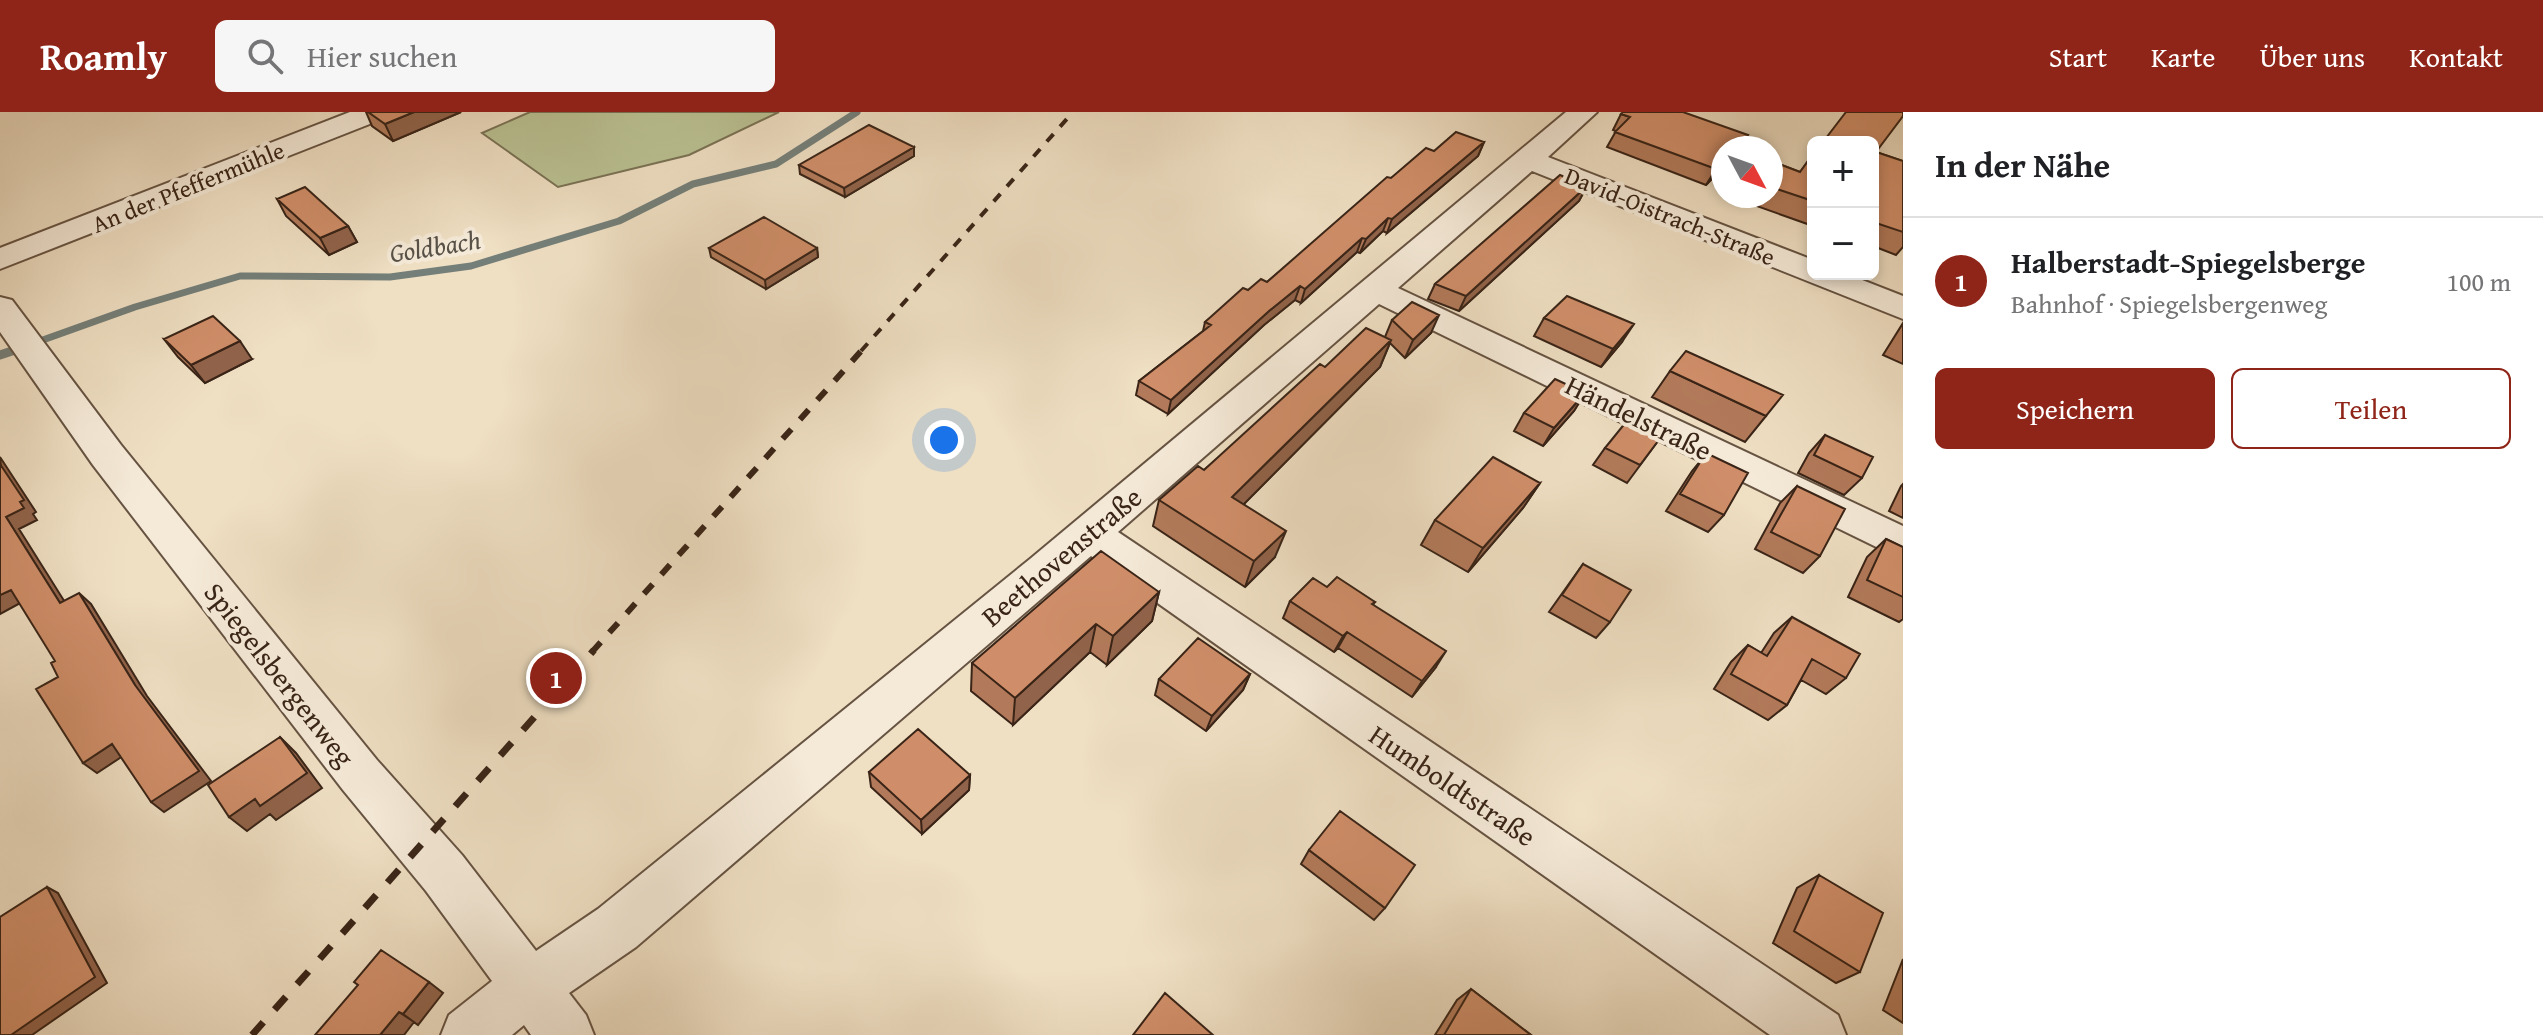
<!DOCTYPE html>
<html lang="de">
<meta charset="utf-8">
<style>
:root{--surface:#fff;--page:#f6f6f6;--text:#202124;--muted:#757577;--line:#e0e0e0;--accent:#8f2418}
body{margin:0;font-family:"Gentium Book Plus",serif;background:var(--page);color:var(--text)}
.controls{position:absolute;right:24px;top:24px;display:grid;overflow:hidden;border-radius:12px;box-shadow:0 4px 12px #0003}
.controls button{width:72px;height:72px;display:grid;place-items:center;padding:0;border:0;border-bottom:2px solid var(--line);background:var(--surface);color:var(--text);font:40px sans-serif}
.compass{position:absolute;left:1711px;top:24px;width:72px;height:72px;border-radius:50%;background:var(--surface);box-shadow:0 4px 12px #0003;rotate:131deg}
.you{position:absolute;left:944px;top:328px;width:28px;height:28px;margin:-20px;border:6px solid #fff;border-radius:50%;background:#1a73e8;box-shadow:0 0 0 12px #1a73e833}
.badge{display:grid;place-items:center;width:52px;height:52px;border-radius:50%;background:var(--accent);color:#fff;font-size:26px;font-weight:700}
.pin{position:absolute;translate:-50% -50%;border:4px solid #fff;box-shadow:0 2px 8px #0006}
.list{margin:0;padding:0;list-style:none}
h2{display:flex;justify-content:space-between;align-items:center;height:104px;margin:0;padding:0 32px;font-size:34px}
h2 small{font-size:26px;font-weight:400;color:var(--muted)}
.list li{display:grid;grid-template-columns:52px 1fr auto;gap:24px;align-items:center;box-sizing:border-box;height:128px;padding:0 32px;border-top:2px solid var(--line)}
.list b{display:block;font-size:30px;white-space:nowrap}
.list p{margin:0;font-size:26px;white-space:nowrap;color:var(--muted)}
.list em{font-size:26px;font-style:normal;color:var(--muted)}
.actions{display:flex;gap:16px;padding:24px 32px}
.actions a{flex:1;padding:18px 0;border:2px solid var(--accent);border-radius:12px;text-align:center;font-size:28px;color:var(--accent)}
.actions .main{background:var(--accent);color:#fff}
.icon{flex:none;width:44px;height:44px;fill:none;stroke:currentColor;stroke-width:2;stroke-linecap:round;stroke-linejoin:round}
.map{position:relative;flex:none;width:1903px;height:923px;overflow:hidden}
header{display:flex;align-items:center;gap:48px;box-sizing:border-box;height:112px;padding:0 40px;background:var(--accent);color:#fff}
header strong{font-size:38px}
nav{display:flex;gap:44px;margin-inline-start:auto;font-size:28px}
.search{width:560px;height:72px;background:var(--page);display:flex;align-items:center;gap:20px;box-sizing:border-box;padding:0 28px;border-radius:12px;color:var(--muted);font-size:30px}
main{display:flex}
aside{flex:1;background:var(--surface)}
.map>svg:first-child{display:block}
.green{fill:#bac193;stroke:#7a7255;stroke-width:2}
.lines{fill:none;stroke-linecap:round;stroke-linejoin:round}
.stream-far1{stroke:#747f79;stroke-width:7}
.stream{stroke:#747f79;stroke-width:9}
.minor-casing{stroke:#665342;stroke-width:4}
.minor{fill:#f5ead8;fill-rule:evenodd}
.rail-far2{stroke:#392417;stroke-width:4;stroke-dasharray:10 10;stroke-linecap:butt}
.rail-far1{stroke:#392417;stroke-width:6;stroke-dasharray:13 13;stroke-linecap:butt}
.rail{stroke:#392417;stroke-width:7;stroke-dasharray:17 17;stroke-linecap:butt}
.wall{fill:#b27a5a;stroke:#392417;stroke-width:2}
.shaded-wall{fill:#91634a;stroke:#392417;stroke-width:2}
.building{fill:#cf8e69;stroke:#392417;stroke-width:2}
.labels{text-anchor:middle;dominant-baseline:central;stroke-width:8;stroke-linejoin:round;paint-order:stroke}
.far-street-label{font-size:24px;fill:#392417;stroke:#f5ead8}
.far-water-label{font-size:26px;font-style:italic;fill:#575148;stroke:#f5ead8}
.street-label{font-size:28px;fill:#392417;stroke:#f5ead8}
</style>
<header>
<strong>Roamly</strong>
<div class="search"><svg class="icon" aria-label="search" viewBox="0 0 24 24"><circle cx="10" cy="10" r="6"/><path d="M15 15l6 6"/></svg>Hier suchen</div>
<nav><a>Start</a><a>Karte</a><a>Über uns</a><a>Kontakt</a></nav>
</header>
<main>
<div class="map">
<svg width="1903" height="923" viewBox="0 0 1903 923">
<rect width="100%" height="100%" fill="#efdfc3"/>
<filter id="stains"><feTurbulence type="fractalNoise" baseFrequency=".0025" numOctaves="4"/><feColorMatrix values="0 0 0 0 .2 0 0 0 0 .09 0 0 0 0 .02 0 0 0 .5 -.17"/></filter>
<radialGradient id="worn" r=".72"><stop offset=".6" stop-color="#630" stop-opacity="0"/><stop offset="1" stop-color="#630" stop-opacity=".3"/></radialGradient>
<path class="green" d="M530 0H779L689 43 558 75 482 21Z"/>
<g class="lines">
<path class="stream-far1" d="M12 239 135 195 240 164 390 165 471 154 619 109 693 72 776 52 857 0"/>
<path class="stream" d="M0 243 18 237"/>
<defs>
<path id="minor" d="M350 0H389L385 6 0 157V136Z
M1566 0H1597L1548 45 1813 148V162H1847L1903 184V207L1532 59 1398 176 1903 414V448L1379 192 1118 420 1838 903 1846 923H1770L1091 444 636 835 569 881 586 903 594 923H531L524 913 512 923H441L449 903 492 869 426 779 343 678 93 353 0 220V185L12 188 121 333 377 648 462 743 536 839 598 797 1030 447Z"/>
</defs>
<use href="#minor" class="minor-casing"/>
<use href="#minor" class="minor"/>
<path class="rail-far2" d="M861 239 1073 0"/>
<path class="rail-far1" d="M592 540 863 237"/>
<path class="rail" d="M252 923 594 538"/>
</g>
<path class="wall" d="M366 0H461L393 29 372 14Z
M1621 2 1723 36V55L1706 73 1607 35 1616 19 1613 18Z
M1484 30 1478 44 1387 121 1383 119 1360 141 1357 140 1301 191 1295 188 1264 213 1168 302 1136 283 1139 269 1203 219 1205 210 1248 178 1267 170 1391 66 1434 39Z
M1873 30 1876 40 1903 49V135L1896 143 1873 134Z
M914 35V44L845 85 800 62 799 53Z
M1813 42V114L1737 87 1739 84H1771V49L1800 60Z
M1587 74 1579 89 1459 199 1428 187 1435 172Z
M277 87 348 114 357 130 329 143 286 104Z
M709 136H817L818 145 766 177 711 145Z
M1544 206 1622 230 1601 255 1534 224Z
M1392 208 1431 221 1405 246 1390 231 1380 255 1244 392 1275 445 1245 475 1153 414 1159 388 1204 358 1325 255 1385 225Z
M1903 211V252L1883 243Z
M164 227 252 247 205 271 178 245Z
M1670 259 1766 304 1745 330 1652 285Z
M1585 281 1574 299 1543 334 1514 319 1524 301Z
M1664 321 1627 371 1593 353 1605 336Z
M1825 323 1862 366 1844 383 1798 361 1809 341Z
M1706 342 1724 403 1708 420 1666 399 1692 359Z
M1540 371 1523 396 1468 460 1421 433 1435 408Z
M1903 372V406L1889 399 1901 374Z
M1797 374 1820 444 1803 461 1755 437 1780 391Z
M1886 427 1903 435V507L1899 510 1848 485 1867 445Z
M1583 452 1610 510 1596 526 1549 500Z
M1327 475 1375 490 1373 493 1436 555 1412 585 1338 536 1334 540 1283 506 1290 489Z
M1159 480 1152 509 1107 553 1090 540 1013 613 971 579 972 551Z
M1792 505 1846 566 1826 582 1801 568 1787 593 1768 608 1714 577 1731 550 1748 533 1761 541 1774 521Z
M1250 562 1243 578 1206 619 1155 583 1159 567Z
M869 660 970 663 969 678 922 722 871 675Z
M1309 738 1385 796 1374 808 1301 752Z
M1819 763 1860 860 1836 871 1773 831 1797 776Z
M1903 847V911L1883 898Z
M1471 877 1531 923H1435L1457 888Z"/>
<path class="shaded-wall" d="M414 0H461L393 29 385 12Z
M1484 30 1478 44 1387 121 1392 107Z
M914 35V44L845 85 844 76Z
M1723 50V55L1706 73 1716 57Z
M1587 74 1579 89 1459 199 1466 184Z
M1388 106 1383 119 1360 141 1366 127Z
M348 114 357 130 329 143 320 126Z
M1362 126 1357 140 1301 191 1305 177Z
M817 136 818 145 766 177 765 168Z
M1300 174 1295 188 1264 213 1168 302 1171 288 1269 199Z
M1439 203 1431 221 1405 246 1413 228Z
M1634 212 1622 230 1601 255 1613 237Z
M1391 228 1380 255 1224 412 1232 385Z
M240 229 252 247 205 271 191 253Z
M1585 281 1574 299 1543 334 1554 316Z
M0 345 36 400 33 402 37 408 19 417 73 503 60 491 6 405Z
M1540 371 1523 396 1468 460 1483 436Z
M1286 419 1275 445 1245 475 1254 449Z
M11 478 24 489 0 502V483Z
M1159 480 1152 509 1107 553 1113 524Z
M79 481 91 492 147 584 211 669 164 700 151 690 135 573Z
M1096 512 1090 540 1013 613 1015 586Z
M1347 520 1338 536 1334 540 1343 524Z
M1446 539 1436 555 1412 585 1422 569Z
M1250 562 1243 578 1206 619 1212 604Z
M280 625 296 641 322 676 276 708 270 702 247 719 229 705Z
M112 632 126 642 97 661 83 651Z
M970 663 969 678 922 722 921 708Z
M47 775 58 781 107 871 32 923H11Z
M429 870 443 881 418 913 403 902Z
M399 900 414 910 404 923H380Z"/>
<path class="building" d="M368 0H414L385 12Z
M1623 0H1683L1748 23 1736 36H1723V50L1716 57 1615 20 1630 5 1621 2Z
M1846 0H1903V4L1876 40 1903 49V120L1873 110V30H1823Z
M869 13 914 35 844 76 799 53Z
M1456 20 1484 30 1392 107 1388 106 1366 127 1362 126 1305 177 1300 174 1269 199 1171 288 1139 269 1211 213 1205 210 1243 176 1248 178 1261 167 1267 170 1387 65 1391 66 1426 36 1434 39Z
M1813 42V89L1771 75V49L1800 60Z
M1560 63 1587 74 1466 184 1435 172Z
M305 75 348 114 320 126 277 87Z
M764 105 817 136 765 168 709 136Z
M1567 184 1634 212 1613 237 1544 206Z
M1412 190 1439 203 1413 228 1392 208Z
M213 204 240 229 191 253 164 227Z
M1366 216 1391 228 1232 385 1286 419 1254 449 1159 388 1198 354 1204 358 1320 252 1325 255Z
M1686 239 1783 283 1766 304 1670 259Z
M1555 267 1585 281 1554 316 1524 301Z
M1630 305 1664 321 1640 353 1605 336Z
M1825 323 1873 345 1862 366 1814 343Z
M1706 341 1748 361 1724 403 1680 382Z
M1493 345 1540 371 1483 436 1435 408Z
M0 352 24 388 20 390 24 396 6 405 60 491 79 481 135 573 199 659 151 690 112 632 83 651 36 577 58 565 51 551 55 549 11 478 0 483Z
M1797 374 1845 397 1820 444 1771 420Z
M1886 427 1903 435V485L1867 468Z
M1101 439 1159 480 1113 524 1096 512 1015 586 972 551Z
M1583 452 1631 478 1610 510 1562 483Z
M1337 465 1375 490 1372 492 1446 539 1422 569 1347 520 1343 524 1290 489 1313 466 1327 475Z
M1792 505 1860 542 1846 566 1812 547 1787 593 1731 562 1748 533 1767 544Z
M1198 526 1250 562 1212 604 1159 567Z
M918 617 970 663 921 708 869 660Z
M280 625 307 661 260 694 255 687 229 705 208 673Z
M1340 699 1415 753 1385 796 1309 738Z
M1819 763 1883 801 1860 860 1794 819Z
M47 775 95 865 11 923H0V805Z
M381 838 429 870 403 902 399 900 380 923H315L358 873 354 870Z
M1471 877 1531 923H1444Z
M1165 881 1213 923H1133Z"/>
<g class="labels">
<g class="far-street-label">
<text transform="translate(188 75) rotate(-22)">An der Pfeffermühle</text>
<text transform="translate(1670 104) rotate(22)">David-Oistrach-Straße</text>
</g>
<g class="far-water-label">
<text transform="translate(435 134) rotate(-9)">Goldbach</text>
</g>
<g class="street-label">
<text transform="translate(1639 305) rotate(26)">Händelstraße</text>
<text transform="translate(1061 444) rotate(-40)">Beethovenstraße</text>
<text transform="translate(280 562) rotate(52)">Spiegelsbergenweg</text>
<text transform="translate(1453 673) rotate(34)">Humboldtstraße</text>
</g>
</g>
<rect width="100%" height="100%" filter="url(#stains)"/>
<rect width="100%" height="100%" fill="url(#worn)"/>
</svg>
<div class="controls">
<button>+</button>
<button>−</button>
</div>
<svg class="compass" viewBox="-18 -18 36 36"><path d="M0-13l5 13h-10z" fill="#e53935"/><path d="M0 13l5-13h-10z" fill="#757577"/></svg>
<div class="you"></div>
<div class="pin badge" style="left:556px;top:566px">1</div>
</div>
<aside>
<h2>In der Nähe<small></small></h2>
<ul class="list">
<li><span class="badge">1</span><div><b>Halberstadt-Spiegelsberge</b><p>Bahnhof · Spiegelsbergenweg</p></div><em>100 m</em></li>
</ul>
<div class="actions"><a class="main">Speichern</a><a>Teilen</a></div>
</aside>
</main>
